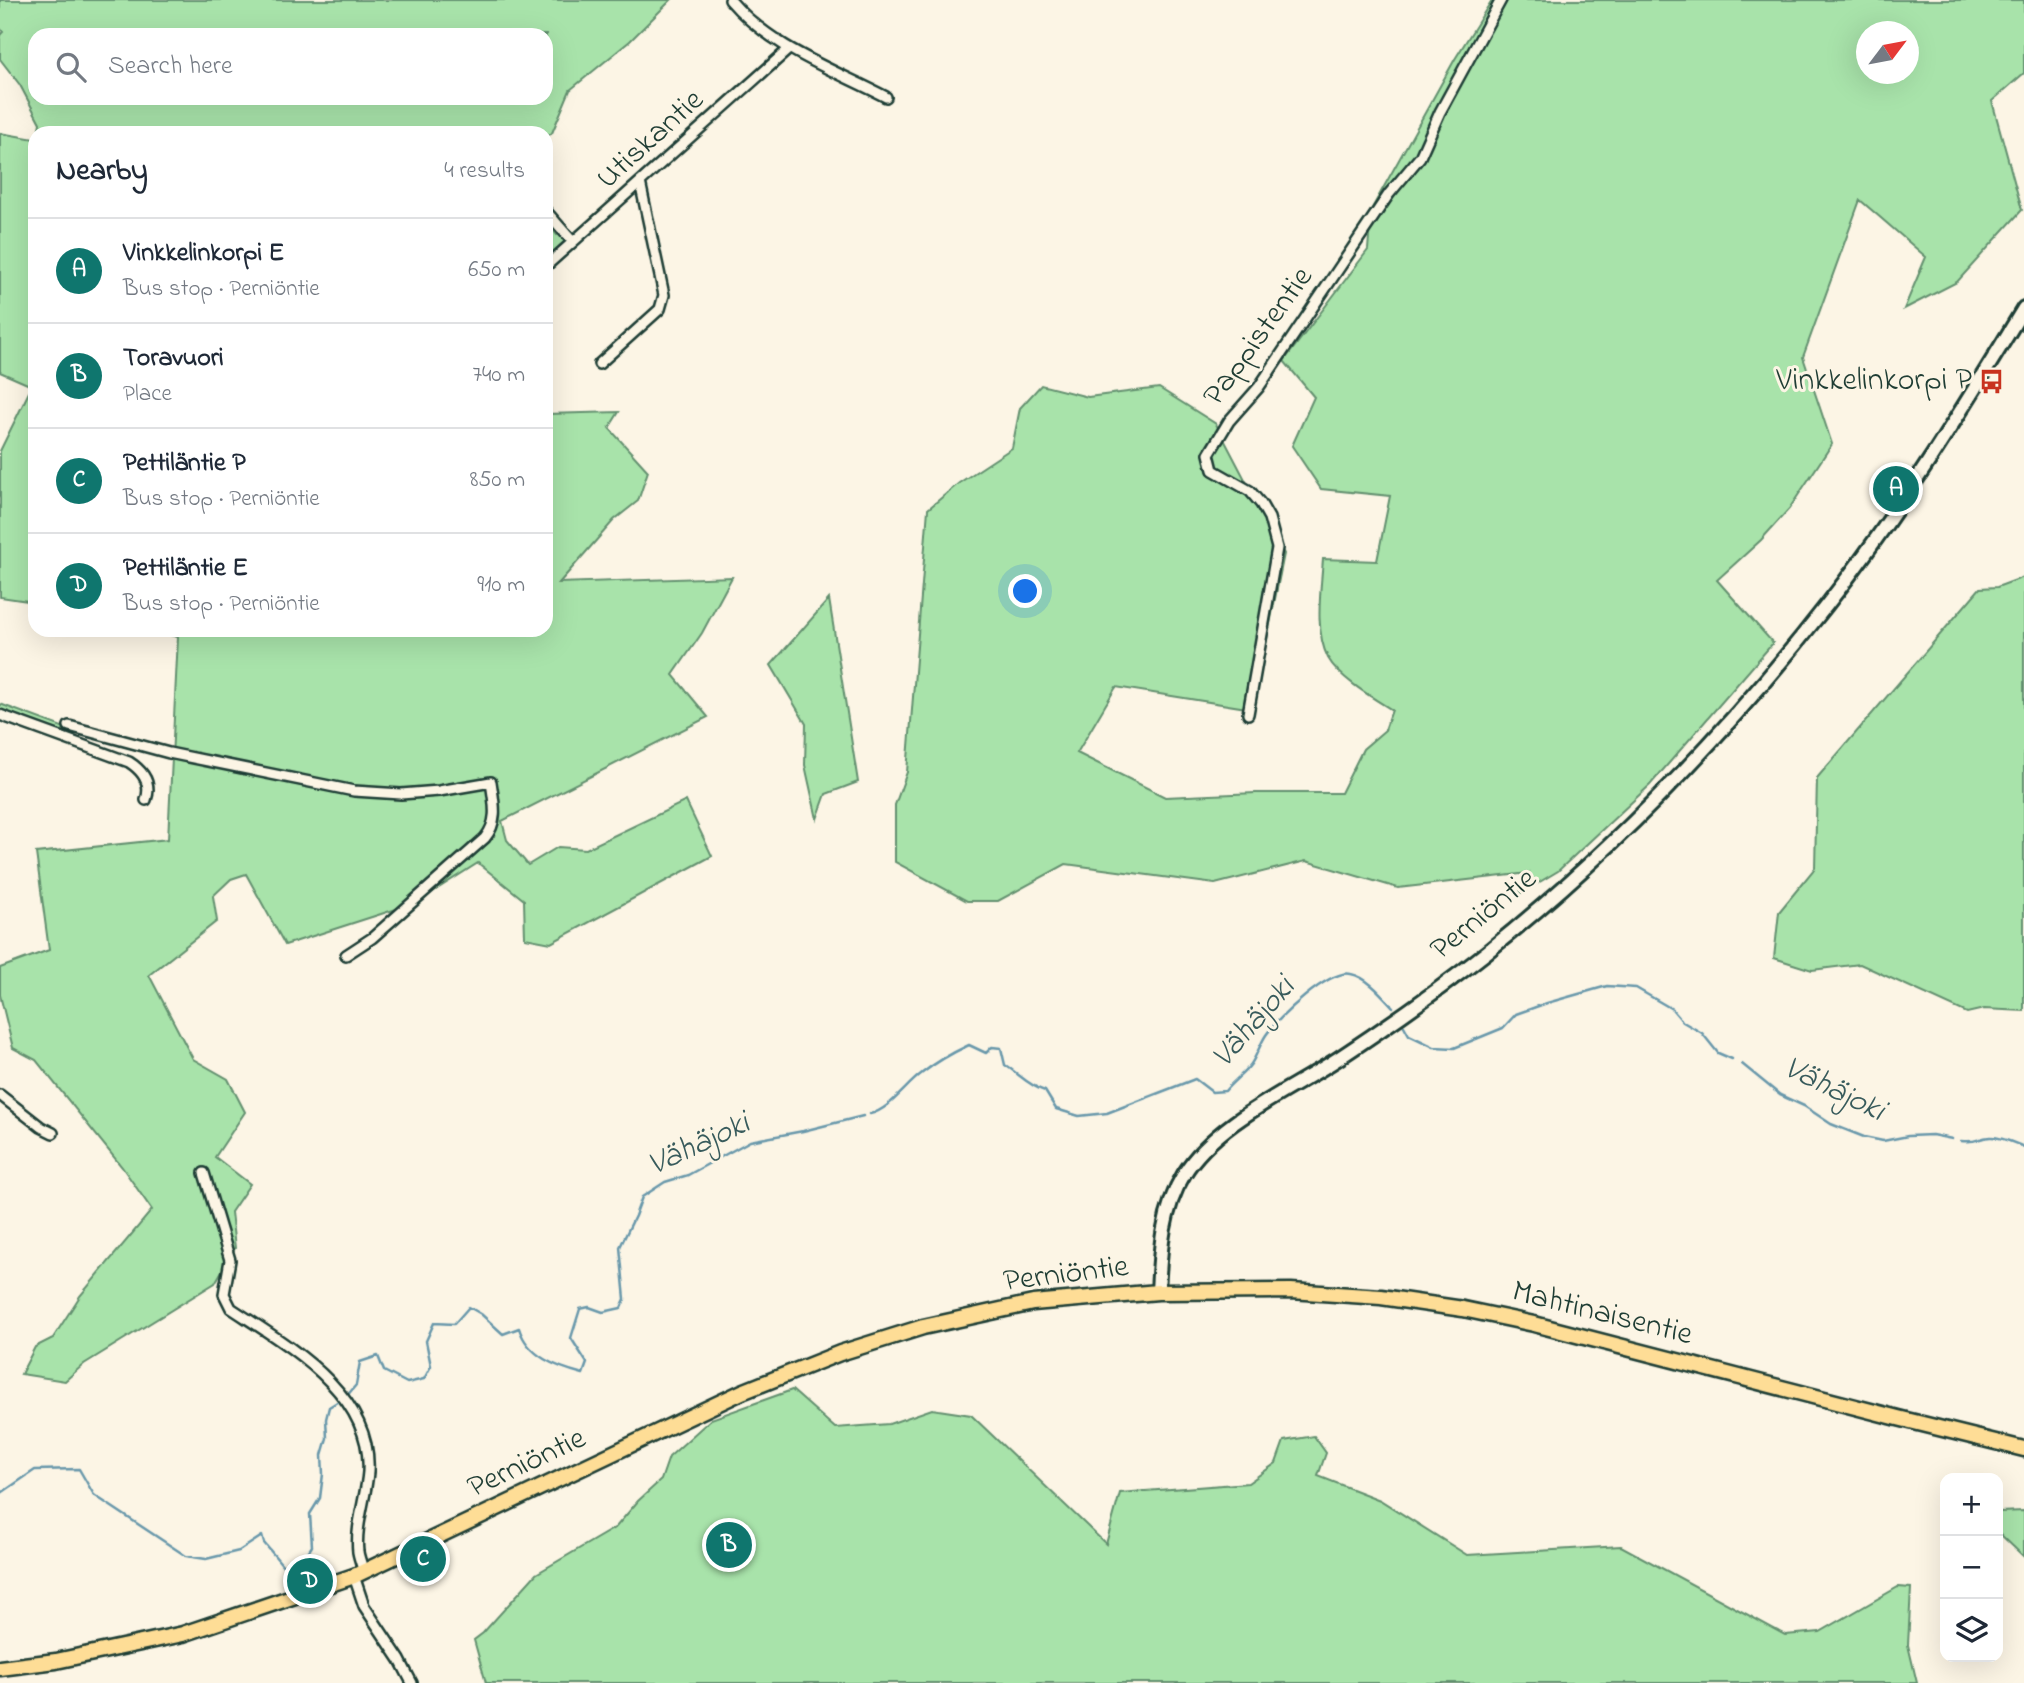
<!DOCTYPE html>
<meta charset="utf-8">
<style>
:root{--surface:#fff;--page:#f2f2f3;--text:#1f2937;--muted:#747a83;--line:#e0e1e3;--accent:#0f766e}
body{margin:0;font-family:"Indie Flower",sans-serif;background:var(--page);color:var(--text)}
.controls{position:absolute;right:21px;bottom:21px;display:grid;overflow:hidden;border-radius:14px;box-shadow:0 7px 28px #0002}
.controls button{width:63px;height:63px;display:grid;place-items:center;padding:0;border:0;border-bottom:2px solid var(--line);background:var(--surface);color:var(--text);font:35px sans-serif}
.compass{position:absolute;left:1856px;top:21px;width:63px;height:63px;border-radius:50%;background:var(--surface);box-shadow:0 7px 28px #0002;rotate:58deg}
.you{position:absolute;left:1026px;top:592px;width:24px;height:24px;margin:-18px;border:5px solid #fff;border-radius:50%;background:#1a73e8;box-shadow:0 0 0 10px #1a73e833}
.badge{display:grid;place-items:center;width:46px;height:46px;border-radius:50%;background:var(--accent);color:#fff;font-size:23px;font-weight:700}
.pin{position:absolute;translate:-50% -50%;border:4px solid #fff;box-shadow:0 2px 7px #0006}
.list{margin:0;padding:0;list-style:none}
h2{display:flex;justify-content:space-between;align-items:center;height:91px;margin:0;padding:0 28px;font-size:30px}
h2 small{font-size:23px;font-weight:400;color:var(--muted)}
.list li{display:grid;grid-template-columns:46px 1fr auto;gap:21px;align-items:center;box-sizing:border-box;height:105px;padding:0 28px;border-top:2px solid var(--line)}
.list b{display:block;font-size:26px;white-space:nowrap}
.list p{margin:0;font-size:23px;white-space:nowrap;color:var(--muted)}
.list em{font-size:23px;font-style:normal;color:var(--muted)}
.icon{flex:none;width:38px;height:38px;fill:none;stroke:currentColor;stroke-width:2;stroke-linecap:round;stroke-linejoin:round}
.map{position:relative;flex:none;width:2024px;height:1683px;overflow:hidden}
.search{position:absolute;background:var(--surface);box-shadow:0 7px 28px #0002;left:28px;top:28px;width:525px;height:77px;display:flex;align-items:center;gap:18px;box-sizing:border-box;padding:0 24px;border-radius:21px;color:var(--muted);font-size:26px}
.panel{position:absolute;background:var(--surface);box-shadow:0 7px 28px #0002;left:28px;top:126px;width:525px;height:511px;border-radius:21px}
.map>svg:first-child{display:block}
.green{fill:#a8e3aa;stroke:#64906f;stroke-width:2;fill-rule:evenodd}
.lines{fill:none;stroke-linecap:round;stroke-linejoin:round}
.stream{stroke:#6998ab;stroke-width:2.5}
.minor-casing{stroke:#1f3d34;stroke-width:14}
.secondary-casing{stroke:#1f3d34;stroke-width:18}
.primary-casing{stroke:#1f3d34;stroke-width:19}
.minor{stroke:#fcf5e5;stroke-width:9}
.secondary{stroke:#fcf5e5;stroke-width:12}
.primary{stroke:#fedd96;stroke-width:14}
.labels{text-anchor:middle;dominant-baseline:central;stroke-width:6;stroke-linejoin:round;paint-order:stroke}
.street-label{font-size:32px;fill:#1f3d34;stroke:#fcf5e5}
.poi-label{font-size:32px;fill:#1f3d34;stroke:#fcf5e5;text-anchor:end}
.water-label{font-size:33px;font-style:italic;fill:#385b5c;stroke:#fcf5e5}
</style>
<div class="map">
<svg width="2024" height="1683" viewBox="0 0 2024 1683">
<rect width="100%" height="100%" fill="#fcf5e5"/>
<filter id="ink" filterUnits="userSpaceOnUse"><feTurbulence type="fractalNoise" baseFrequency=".0143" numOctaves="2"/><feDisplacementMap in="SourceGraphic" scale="14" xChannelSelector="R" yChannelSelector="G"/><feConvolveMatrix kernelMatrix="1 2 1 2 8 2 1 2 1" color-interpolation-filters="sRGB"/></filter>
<g filter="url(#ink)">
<path class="green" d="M0 0H671L630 41 570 90 552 133 546 137V133H38L40 123 20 85 0 59V35L3 32 0 28ZM35 35H546V98H35Z
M1492 0H2024V73L1992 101 2022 210 1957 282 1904 309 1926 257 1860 200 1803 357 1832 444 1789 509 1761 540 1717 580 1773 643 1650 785 1558 871 1518 895 1529 873 1398 888 1306 861 1215 884 1066 864 998 901H967L895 862V805L907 772 928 509 959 483 1012 448 1020 408 1041 385 1088 397 1159 388 1216 424 1284 554 1253 709 1116 687 1077 753 1165 797 1256 793H1341L1363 749 1385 730 1392 710C1373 698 1339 678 1328 658 1314 631 1321 589 1323 559L1377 561 1390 496 1321 489 1292 446 1314 397 1284 361 1368 250 1371 210 1455 59ZM1867 32H1909V74H1867Z
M0 133 35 139V602L0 597V451L32 386 0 372Z
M546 218 555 227 553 230 557 235 560 233 567 243 546 261Z
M619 412 609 428 648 471 638 501 614 520 559 583 732 577 702 633 673 675 708 717 502 821 507 840 528 865 558 847 586 849 686 801 712 856 551 943 525 938 524 900 478 863 415 903 285 945 246 874 231 879 213 896 217 921 149 975 193 1059 228 1079 245 1112 215 1157 250 1184 231 1212 235 1248 215 1283 84 1364 65 1381 21 1374 35 1347 53 1338 80 1296 152 1210 122 1167 36 1060 13 1048 0 995V968L49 950 36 853 168 839 178 637 150 630H546V414Z
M2024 577V1011L1984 1009 1967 1013 1860 964 1812 970 1774 958 1779 912 1815 868 1817 778 1980 588 1997 587Z
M829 599 858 782 826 794 817 819 805 765 806 724 771 665Z
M0 704 65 728 66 729 59 732 0 713Z
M792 1390 835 1428 889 1424 932 1409 971 1415 1106 1544 1120 1493 1248 1483 1276 1463 1284 1441 1314 1436 1326 1453 1318 1476 1380 1500 1467 1555 1621 1546 1785 1635 1820 1632 1898 1587 1911 1588 1908 1645 1917 1683H486L474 1640 483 1633 536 1574 616 1527 638 1501 661 1480 669 1457 711 1419Z
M2024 1511V1557L1998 1532V1512Z"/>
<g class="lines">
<path class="stream" d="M1404 1026 1409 1035 1434 1047 1454 1048 1503 1028 1516 1014 1547 1003 1607 986 1636 988 1672 1009 1683 1022 1702 1033 1718 1053 1732 1059
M1742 1064 1780 1095 1804 1106 1831 1124 1864 1137 1883 1141 1908 1136 1932 1135 1952 1139
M870 1114C889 1110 905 1086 921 1074 936 1062 952 1053 969 1045L986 1053 992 1047 1001 1048 1005 1065C1019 1074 1029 1086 1045 1091L1056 1109 1079 1116 1107 1113 1195 1079 1212 1092 1225 1091C1233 1081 1244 1074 1251 1064 1257 1055 1260 1044 1266 1035 1278 1018 1329 969 1351 974 1367 977 1382 995 1393 1007
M1961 1141C1978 1143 1977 1138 1990 1137 2001 1136 2014 1143 2024 1147
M346 1397 356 1385 360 1362 378 1356 384 1371 407 1383 424 1379 431 1366 426 1341 434 1323 454 1324 469 1307 481 1314 503 1334 519 1328C528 1357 557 1367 583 1374L587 1363 571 1338 580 1309 589 1307 603 1312 621 1308 625 1299 620 1247 635 1216 642 1197 665 1182 688 1175 750 1141 803 1131 863 1116
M0 1494 35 1470 79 1469 94 1495 186 1556 206 1559 239 1551 262 1536 264 1543 284 1567 304 1559 312 1546 310 1514 320 1498 323 1474 322 1455 327 1438 326 1419 329 1407 337 1402"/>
<defs>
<path id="minor" d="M730 0C771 48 832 69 886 97
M546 211 573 242
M546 266 789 49
M599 364 660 309 664 295 640 182
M1248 714 1277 548 1269 518 1261 504 1250 491 1213 470 1209 454 1229 421 1259 387 1389 194 1420 157 1440 112 1501 0
M0 715 129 762C143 771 152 783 146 800
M69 726 169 753 354 791 401 794 439 791 491 782C494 803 499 821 485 838L372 938 346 955
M0 1095 41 1127 53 1133
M204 1173 230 1260 224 1294 231 1308C288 1346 373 1393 368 1472 366 1498 355 1526 358 1552 359 1558 362 1566 364 1572
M354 1576 364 1606 400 1660 412 1683"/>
<path id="secondary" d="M1158 1292C1160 1251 1162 1210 1184 1174 1216 1122 1289 1091 1339 1058 1389 1025 1439 990 1487 952 1613 851 1727 733 1826 606 1900 512 1962 410 2024 308"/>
<path id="primary" d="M0 1668 56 1661 183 1634 354 1576 742 1392 840 1353 923 1327 1033 1303 1158 1292 1291 1291 1381 1297 1463 1309 1534 1324 1898 1418 2024 1449"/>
</defs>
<use href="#minor" class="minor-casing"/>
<use href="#secondary" class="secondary-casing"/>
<use href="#primary" class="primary-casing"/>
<use href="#minor" class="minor"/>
<use href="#secondary" class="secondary"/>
<use href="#primary" class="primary"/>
</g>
</g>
<defs>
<symbol id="bus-bare" viewBox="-9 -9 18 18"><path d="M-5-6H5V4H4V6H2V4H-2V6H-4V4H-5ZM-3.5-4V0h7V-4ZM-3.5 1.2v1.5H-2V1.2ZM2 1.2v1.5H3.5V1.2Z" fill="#c8321e" stroke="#fcf5e5" stroke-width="2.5" paint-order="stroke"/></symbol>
</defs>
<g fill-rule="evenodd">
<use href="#bus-bare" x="1974" y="364" width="35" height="35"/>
</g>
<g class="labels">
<g class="street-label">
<text transform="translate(651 140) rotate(-42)">Utiskantie</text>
<text transform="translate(1259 337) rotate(-54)">Pappistentie</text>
<text transform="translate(1484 915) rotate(-39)">Perniöntie</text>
<text transform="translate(1066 1275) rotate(-7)">Perniöntie</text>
<text transform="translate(1602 1314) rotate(14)">Mahtinaisentie</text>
<text transform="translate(527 1464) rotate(-25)">Perniöntie</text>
</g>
<g class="poi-label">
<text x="1972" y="381">Vinkkelinkorpi P</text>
</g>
<g class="water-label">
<text transform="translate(1254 1023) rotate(-49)">Vähäjoki</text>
<text transform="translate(1834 1090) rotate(26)">Vähäjoki</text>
<text transform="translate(699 1145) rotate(-25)">Vähäjoki</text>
</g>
</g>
</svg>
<div class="controls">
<button>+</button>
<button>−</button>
<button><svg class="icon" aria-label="layers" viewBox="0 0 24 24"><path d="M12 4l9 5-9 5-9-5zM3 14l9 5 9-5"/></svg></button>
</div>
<svg class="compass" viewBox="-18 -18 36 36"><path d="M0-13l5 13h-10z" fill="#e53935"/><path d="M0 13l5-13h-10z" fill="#747a83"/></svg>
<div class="you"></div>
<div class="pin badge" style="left:1896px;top:489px">A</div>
<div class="pin badge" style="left:729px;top:1545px">B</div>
<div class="pin badge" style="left:423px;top:1559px">C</div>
<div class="pin badge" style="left:310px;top:1581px">D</div>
<div class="search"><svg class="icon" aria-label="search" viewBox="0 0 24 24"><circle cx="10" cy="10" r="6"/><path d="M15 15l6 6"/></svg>Search here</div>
<section class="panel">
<h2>Nearby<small>4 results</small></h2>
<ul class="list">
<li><span class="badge">A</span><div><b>Vinkkelinkorpi E</b><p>Bus stop · Perniöntie</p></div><em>650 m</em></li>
<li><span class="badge">B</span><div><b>Toravuori</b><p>Place</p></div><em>740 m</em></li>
<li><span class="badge">C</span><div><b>Pettiläntie P</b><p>Bus stop · Perniöntie</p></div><em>850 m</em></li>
<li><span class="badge">D</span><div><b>Pettiläntie E</b><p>Bus stop · Perniöntie</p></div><em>910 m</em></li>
</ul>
</section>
</div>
